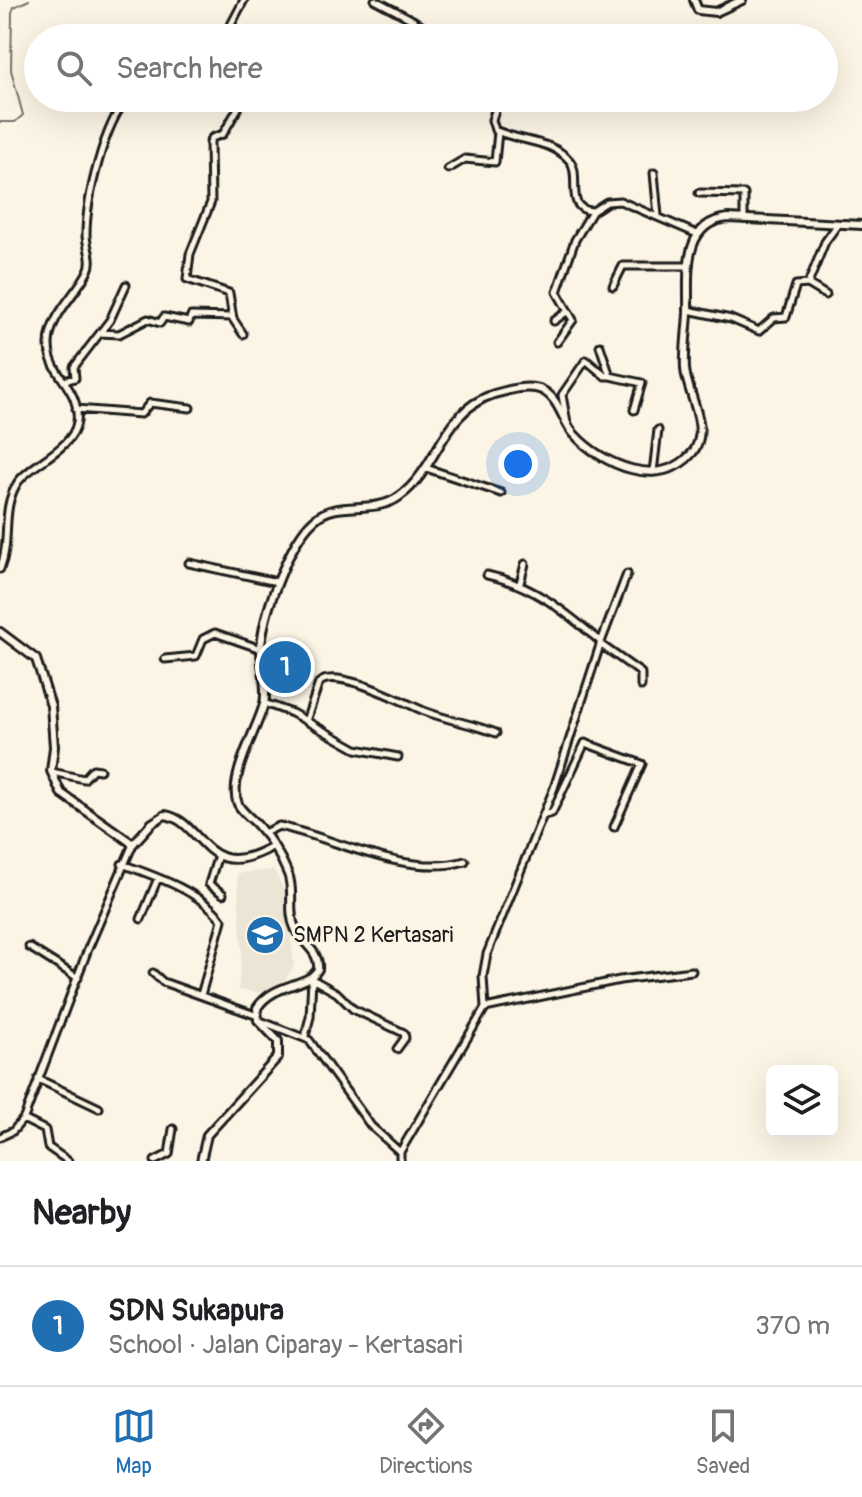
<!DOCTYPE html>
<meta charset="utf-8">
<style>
:root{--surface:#fff;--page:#f6f6f6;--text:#202124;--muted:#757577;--line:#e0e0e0;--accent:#1f6fb2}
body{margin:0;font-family:Pangolin,sans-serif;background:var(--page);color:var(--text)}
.controls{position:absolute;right:24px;bottom:24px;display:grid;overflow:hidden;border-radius:12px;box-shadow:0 8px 32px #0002}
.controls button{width:72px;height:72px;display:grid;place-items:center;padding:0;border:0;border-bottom:2px solid var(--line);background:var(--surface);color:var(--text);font:40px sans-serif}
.you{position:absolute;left:518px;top:464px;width:28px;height:28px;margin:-20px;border:6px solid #fff;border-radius:50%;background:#1a73e8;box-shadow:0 0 0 12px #1a73e833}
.badge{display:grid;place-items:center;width:52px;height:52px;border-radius:50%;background:var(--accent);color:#fff;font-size:26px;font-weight:700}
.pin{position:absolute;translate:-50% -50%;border:4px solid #fff;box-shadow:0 2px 8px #0006}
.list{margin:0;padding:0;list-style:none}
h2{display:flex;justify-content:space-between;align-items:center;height:104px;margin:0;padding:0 32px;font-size:34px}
h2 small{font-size:26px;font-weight:400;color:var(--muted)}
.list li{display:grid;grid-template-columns:52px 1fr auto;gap:24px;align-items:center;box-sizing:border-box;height:120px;padding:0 32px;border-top:2px solid var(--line)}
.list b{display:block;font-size:30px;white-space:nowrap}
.list p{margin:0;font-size:26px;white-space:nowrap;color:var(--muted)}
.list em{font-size:26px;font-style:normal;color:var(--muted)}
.icon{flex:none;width:44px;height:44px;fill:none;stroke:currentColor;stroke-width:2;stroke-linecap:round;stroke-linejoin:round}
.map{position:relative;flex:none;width:862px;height:1161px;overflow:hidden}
.search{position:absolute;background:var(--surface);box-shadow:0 8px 32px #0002;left:24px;right:24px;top:24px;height:88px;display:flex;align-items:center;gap:20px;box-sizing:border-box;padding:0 28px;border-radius:44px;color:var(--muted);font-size:30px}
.sheet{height:224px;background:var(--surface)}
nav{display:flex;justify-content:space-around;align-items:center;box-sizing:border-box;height:112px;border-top:2px solid var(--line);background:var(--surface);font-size:22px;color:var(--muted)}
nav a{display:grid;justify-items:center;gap:4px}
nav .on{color:var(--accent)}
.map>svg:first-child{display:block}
.built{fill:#ebe5d6}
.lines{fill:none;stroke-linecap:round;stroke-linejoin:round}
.stream{stroke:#75726c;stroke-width:2}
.minor-casing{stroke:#1c1c1c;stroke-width:11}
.tertiary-casing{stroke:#1c1c1c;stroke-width:12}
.secondary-casing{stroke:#1c1c1c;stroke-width:12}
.minor{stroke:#fcf5e5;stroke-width:5}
.tertiary{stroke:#fcf5e5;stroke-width:6}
.secondary{stroke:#fcf5e5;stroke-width:6}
.labels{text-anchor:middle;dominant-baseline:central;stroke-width:6;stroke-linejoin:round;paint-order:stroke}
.poi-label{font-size:22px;fill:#1c1c1c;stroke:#fcf5e5;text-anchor:start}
</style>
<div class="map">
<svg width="862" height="1161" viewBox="0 0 862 1161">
<rect width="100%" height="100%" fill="#fcf5e5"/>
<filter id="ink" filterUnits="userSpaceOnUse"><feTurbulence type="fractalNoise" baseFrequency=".0125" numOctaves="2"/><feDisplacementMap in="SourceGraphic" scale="16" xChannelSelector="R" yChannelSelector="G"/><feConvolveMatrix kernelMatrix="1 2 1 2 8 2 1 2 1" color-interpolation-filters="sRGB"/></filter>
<g filter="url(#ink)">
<path class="built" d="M266 653 304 661 296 684 269 685Z
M274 870 286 893 294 965 285 981 264 993 238 990 242 951 237 873Z"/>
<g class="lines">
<path class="stream" d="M0 122H15L23 115 11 70 12 12 14 7 29 0"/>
<defs>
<path id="minor" d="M375 0 413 20 438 38
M224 38 244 0
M499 98 492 120 495 130C518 142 552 139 570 161 582 177 563 210 593 211L607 202 620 201 697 234
M448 169 465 159 495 162 498 132
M654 173 658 216
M699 193 744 194V219
M613 286 623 266H689
M826 295 808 284 825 242 838 224
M688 310 731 319 759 331 774 318 786 317 796 285 808 284
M554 321 568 311
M100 333 119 334 148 319 160 323 164 317 189 322 191 316 233 317
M243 334 233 319 229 293 187 279 190 254 211 202 210 142 212 138 223 134 244 98
M557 342 573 320 557 292 575 240 592 212
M610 376 642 383 634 410
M67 380 75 378 74 367 110 320 126 285
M76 409 141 414 150 403 190 408
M567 423 562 395 586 360 605 376H610L600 346
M426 468 501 493
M653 472 658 430
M189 563 277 582
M0 569C12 539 0 510 18 482 33 462 73 449 77 422 81 387 49 376 49 345 49 316 76 295 88 271 94 260 86 246 86 235 86 200 104 123 128 98
M520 583 525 564
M601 642 627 574
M600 644 641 673V686
M165 659 196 656 203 639 215 633 261 649
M264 703 292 713 356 749 398 757
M306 721 319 683C335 666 405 703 424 711 447 720 473 724 496 733
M52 772 84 779 93 769 100 770
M544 815 552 813 585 743 642 764 614 827
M264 833 279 826C335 838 406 878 465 861
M218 855 209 884 223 894
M122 864C155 876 200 891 222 920L201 995
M141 919 158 878
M29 947 78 978
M153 973 163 982 255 1015
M312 979 337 993 353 1009 404 1033 405 1038 397 1049
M485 1008 620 980 692 971
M258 1020 309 1040 371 1126 400 1152 485 1008 483 976 487 954 554 788 601 642C565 612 534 585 487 575
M305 1036 310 1017 312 979
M38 1079 99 1108
M23 1119 45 1130 48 1147 68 1161
M0 1137 13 1131 24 1118 88 949 133 844
M400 1152V1161
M155 1161 169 1154 173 1129"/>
<path id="tertiary" d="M0 632 36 659 51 706 54 747 51 771 61 793 133 844 152 823 165 815C204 821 204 886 273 846"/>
<path id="secondary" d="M694 0 698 10 716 12 742 0
M201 1161 207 1135 278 1057V1041L258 1020 257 1008C274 982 309 987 318 969 320 951 302 944 295 928 287 911 295 891 288 874 281 857 271 840 259 827 253 819 243 814 238 804 227 779 257 730 264 704 268 686 261 668 261 649 262 616 289 542 314 520 337 498 374 516 400 496 439 468 441 411 494 394 508 390 528 384 542 390 560 399 562 421 574 434 602 465 661 491 693 452 711 428 687 394 685 369 684 350 687 332 688 313 689 278 680 223 728 218L862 225"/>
</defs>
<use href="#minor" class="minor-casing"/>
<use href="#tertiary" class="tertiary-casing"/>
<use href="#secondary" class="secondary-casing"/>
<use href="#minor" class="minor"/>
<use href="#tertiary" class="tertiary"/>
<use href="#secondary" class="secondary"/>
</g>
</g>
<defs>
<symbol id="school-disc" viewBox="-11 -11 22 22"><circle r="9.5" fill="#1f6fb2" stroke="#fcf5e5"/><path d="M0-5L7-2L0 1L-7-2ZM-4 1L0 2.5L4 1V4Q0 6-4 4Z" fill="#fff"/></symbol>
</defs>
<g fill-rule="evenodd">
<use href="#school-disc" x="243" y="913" width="44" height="44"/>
</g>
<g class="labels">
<g class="poi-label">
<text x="293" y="935">SMPN 2 Kertasari</text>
</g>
</g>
</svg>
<div class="controls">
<button><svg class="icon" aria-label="layers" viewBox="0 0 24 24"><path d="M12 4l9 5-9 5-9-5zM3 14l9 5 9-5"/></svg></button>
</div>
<div class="you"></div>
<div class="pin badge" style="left:285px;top:667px">1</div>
<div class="search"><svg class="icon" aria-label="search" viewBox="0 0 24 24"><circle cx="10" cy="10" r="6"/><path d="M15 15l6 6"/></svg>Search here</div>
</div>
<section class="sheet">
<h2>Nearby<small></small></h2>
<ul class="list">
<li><span class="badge">1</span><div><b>SDN Sukapura</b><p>School · Jalan Ciparay - Kertasari</p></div><em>370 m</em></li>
</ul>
</section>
<nav>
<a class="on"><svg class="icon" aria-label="map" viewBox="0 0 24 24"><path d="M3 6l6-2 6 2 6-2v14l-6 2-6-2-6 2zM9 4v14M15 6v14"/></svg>Map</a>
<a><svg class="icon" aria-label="directions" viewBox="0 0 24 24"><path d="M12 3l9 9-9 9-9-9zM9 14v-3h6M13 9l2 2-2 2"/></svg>Directions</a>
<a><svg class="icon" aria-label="saved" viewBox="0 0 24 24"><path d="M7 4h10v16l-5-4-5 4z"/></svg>Saved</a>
</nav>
